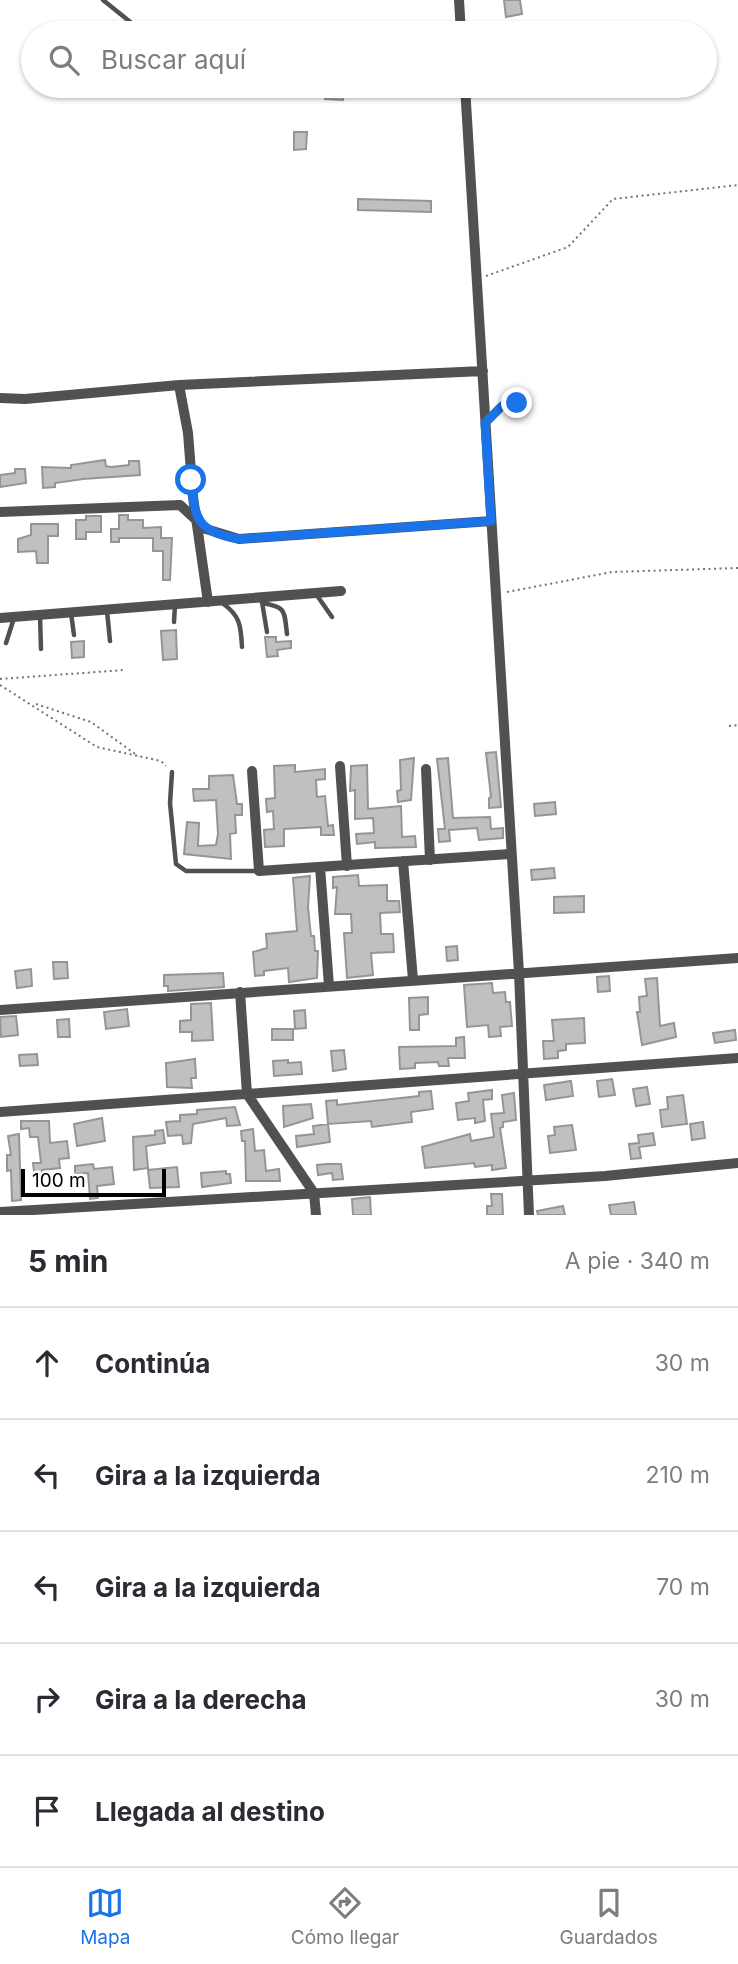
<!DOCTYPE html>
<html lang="es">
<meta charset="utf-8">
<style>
:root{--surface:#fff;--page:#f2f2f3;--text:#2b2b33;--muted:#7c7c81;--line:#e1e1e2;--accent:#1a73e8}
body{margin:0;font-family:Inter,sans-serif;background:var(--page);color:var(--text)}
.scale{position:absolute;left:21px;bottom:18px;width:145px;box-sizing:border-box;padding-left:7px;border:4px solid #000;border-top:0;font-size:19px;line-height:24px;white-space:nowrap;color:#000;-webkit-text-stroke:5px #fff;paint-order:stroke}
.stop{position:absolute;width:21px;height:21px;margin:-16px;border:5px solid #1a73e8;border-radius:50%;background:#fff}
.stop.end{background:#1a73e8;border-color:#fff;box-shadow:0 2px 7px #0008}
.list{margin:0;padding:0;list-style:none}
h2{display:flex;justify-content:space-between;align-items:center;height:91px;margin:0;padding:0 28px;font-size:30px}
h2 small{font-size:23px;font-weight:400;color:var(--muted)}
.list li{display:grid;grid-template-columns:46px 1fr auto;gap:21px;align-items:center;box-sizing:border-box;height:112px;padding:0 28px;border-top:2px solid var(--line)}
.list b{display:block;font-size:26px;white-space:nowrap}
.list em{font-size:23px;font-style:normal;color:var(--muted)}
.icon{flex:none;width:38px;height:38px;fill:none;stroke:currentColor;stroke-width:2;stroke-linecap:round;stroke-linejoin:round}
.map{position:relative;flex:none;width:738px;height:1215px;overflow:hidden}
.search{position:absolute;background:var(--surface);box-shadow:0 2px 5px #0004;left:21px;right:21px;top:21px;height:77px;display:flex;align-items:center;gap:18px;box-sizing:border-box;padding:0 24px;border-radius:38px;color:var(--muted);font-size:26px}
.sheet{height:651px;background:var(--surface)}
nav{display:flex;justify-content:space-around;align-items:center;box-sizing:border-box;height:98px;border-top:2px solid var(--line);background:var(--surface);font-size:19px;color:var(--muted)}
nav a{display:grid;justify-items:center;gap:4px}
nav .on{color:var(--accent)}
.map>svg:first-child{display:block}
.building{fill:#c0c0c0;stroke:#959595;stroke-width:2}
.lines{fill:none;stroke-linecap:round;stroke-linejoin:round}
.path{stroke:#737373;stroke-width:2;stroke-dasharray:2 3.5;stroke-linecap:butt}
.lane{stroke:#515151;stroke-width:4.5}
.street{stroke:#515151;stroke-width:10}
.route{stroke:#1a73e8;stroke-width:9}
</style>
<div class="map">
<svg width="738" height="1215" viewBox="0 0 738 1215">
<rect width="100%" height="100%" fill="#fff"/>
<path class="building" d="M504 0H520L522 14 506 17Z
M325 86 344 87 343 100 325 99Z
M294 132H307L306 149 294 150Z
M358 199 431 201V212L358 210Z
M105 460 106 466 111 467 129 465V461H139L140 475 83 479 55 483V487L43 488 42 467 71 468V465Z
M15 469H25L26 483 0 487V475L15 473Z
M119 515H128V520H143V528L161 527V538H172L170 580H163V551H153V538H119V542H111V529H119Z
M86 516H101V532H86V539H76V520H86Z
M31 524H58V536H48V563H37L36 551 18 552V539L31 535Z
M176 630 177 659 163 660 161 631Z
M265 637H276V642L291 641V648L277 650 278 656 267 657Z
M84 641V657L72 658 71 642Z
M496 752 501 807 489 808V798L491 797 486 753Z
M414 758 411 800 398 802 397 791 401 790 400 760Z
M448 758 453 818 490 817 491 829 503 828V838L479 840 477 828 449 830 450 841 439 842 438 829H445L437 759Z
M295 765V772L325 769V779L316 780 317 797 325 796 328 826 333 825 334 835H321V827L284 829V846L265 847 264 830 274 829 273 811 267 812 266 799 275 798 274 766Z
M367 765 368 809 401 806 402 837 415 836 416 847 375 848V842L357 844 356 834 374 833 373 818 355 819V790L350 791 351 766Z
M233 775 237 804H242V815H235L236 833 230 834 231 859 184 854 187 822 199 823 198 846 216 845 218 834 216 800 194 801 193 789H209V776Z
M555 802 556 814 535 816 534 804Z
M554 868 555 878 532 880 531 870Z
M358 875 359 886 387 885V901H399L400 912 380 913 381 934H393L394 952 371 953 373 975 347 978 344 933H352L351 914H335L337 887 333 888V877Z
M310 876 308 907 311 936H314L315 951H318L317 978 289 982 288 968 264 971V975L255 976 253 952 267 948 266 934 297 931 293 878Z
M584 896V912L554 913V897Z
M457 946 458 960 447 961 446 947Z
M53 962H67L68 978 54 979Z
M31 969 32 986 17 988 15 971Z
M223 973 224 987 168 991V986H164V975Z
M609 976 610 991 598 992 597 977Z
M657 978 660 1026 674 1023 676 1037 642 1045 637 1012H640L639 997 647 996 645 979Z
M492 983 493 993 505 992 506 1002H510L512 1026 500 1027 501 1036 489 1037 488 1025 467 1027 464 985Z
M428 997V1014L419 1015V1030H410L409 998Z
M211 1003 213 1040 192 1041V1032H180V1021L191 1020V1004Z
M127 1009 129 1026 106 1029 104 1012Z
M305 1010 306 1028 295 1029 294 1011Z
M16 1016 18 1035 1 1037 0 1017Z
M584 1018 585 1043 566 1044V1050L558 1051V1058L544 1059 543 1041H554L552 1020Z
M69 1019 70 1037H58L57 1020Z
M272 1029H293V1040H272Z
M735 1030 736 1040 715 1043 713 1033Z
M464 1037 465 1058H448L449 1066H439L438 1062 415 1063V1068L400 1069 399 1047 456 1046V1038Z
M344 1050 346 1069 333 1071 331 1051Z
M37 1054 38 1065 20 1066 19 1055Z
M195 1059 196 1078H191L192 1088 167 1087 166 1063Z
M288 1060V1063L301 1062 302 1074 274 1076 273 1061Z
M612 1079 615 1095 599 1097 597 1081Z
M571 1081 573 1096 546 1100 544 1085Z
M647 1087 650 1104 636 1106 633 1089Z
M492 1090V1099L483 1100 485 1121 475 1123V1118L458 1120 456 1103 469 1101 468 1093Z
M431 1091 433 1109 411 1112 412 1122 372 1127 371 1121 328 1124 326 1101 337 1100V1105L419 1096V1092Z
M514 1093 516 1120 503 1122V1127L500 1128 506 1168 492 1170V1165L475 1167 474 1163 425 1168 422 1147 470 1134 471 1141 494 1137 491 1114 504 1113 502 1095Z
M683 1095 687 1124 662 1127 660 1110 668 1109 667 1097Z
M311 1104 313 1118 284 1127 283 1106Z
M235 1107 240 1125 227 1126 226 1118 193 1124 191 1143 183 1144 182 1135 168 1136 166 1122 180 1121V1115L197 1114V1110Z
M102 1118 105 1141 77 1146 74 1124Z
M21 1121H49L50 1143 67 1141 69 1158 59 1159 60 1168 42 1170 43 1178 35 1179 33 1163H41L38 1137H30L29 1128 21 1129Z
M703 1122 705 1138 692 1140 690 1124Z
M328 1124 330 1142 297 1147 296 1136 314 1134 313 1126Z
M572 1125 576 1150 550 1153 548 1136 555 1135 554 1127Z
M253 1129 255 1151 264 1150 266 1171 279 1169 280 1181H246L245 1141H242L241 1131Z
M163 1130 165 1143 146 1146 148 1168 134 1170 133 1137 155 1135V1131Z
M653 1133 655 1145 639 1147 641 1158 631 1159 629 1144 639 1143 638 1135Z
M19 1134 21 1200 12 1201 11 1170 7 1171V1155H11L8 1136Z
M93 1164 94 1169 112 1167 114 1184 97 1186 98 1198 90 1199 88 1173 75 1174V1166Z
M327 1164H341L343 1179 333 1180 332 1173 318 1175 317 1165Z
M177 1167 179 1187 150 1188 148 1170Z
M226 1171V1174H230L231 1183 202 1187 201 1173Z
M491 1194H502L503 1215H487V1206H492Z
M370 1197 371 1215H353L352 1199Z
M634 1202 636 1215H611L609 1205Z
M563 1206 565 1215H538L537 1211Z"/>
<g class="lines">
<path class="path" d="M486 276 568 247 613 199 738 185
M507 592 612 572 738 568
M0 679 124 670
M0 685 97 747 161 761 166 766
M36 704 91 722 138 756
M729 726 738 725"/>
<path class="lane" d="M103 0 144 33
M486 422 502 406 518 403
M316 594 332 617
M262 602 267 632
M222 603C240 615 241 626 242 647
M262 603C287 607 284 611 287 634
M107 611 110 641
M71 613 74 635
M40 616 41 649
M174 622 175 605
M6 643 14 618
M172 772 170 803 176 864 186 871H258"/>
<path class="street" d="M459 0 461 33
M465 86 519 973 529 1215
M179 385 188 433 193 497 208 602
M0 398 25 399 179 385 483 371
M0 512 180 505 206 529 239 539 491 521
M0 618 341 591
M340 766 347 866
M426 769 430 860
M252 771 259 871 511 854
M403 861 413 980
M320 867 329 986
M240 992 247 1094 314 1193 316 1215
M0 1010 738 958
M0 1112 738 1058
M0 1212 605 1176 738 1163"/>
</g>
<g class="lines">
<path class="route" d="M191 480C195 520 197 531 239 539L491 521 485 423 502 406 517 403"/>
</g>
</svg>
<div class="scale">100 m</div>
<div class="stop" style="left:191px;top:480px"></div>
<div class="stop end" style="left:517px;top:403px"></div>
<div class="search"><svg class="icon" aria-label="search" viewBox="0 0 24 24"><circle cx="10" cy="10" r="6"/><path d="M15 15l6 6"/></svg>Buscar aquí</div>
</div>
<section class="sheet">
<h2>5 min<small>A pie · 340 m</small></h2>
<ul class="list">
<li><svg class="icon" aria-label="ahead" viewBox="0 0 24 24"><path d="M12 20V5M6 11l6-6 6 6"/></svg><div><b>Continúa</b></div><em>30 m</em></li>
<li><svg class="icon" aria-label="left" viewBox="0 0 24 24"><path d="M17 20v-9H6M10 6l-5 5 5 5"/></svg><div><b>Gira a la izquierda</b></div><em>210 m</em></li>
<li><svg class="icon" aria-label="left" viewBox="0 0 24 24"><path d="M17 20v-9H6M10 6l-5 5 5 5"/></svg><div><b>Gira a la izquierda</b></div><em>70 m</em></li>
<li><svg class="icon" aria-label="right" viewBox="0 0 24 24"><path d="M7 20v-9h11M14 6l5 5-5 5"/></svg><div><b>Gira a la derecha</b></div><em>30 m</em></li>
<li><svg class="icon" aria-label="arrive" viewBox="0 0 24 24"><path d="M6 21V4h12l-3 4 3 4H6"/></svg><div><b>Llegada al destino</b></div></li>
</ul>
</section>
<nav>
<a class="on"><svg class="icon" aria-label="map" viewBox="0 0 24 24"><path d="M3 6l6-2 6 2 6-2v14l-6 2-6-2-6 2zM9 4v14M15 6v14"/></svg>Mapa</a>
<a><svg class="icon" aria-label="directions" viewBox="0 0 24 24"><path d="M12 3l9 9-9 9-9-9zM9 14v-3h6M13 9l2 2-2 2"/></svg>Cómo llegar</a>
<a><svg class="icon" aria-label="saved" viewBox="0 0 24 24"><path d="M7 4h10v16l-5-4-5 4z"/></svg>Guardados</a>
</nav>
